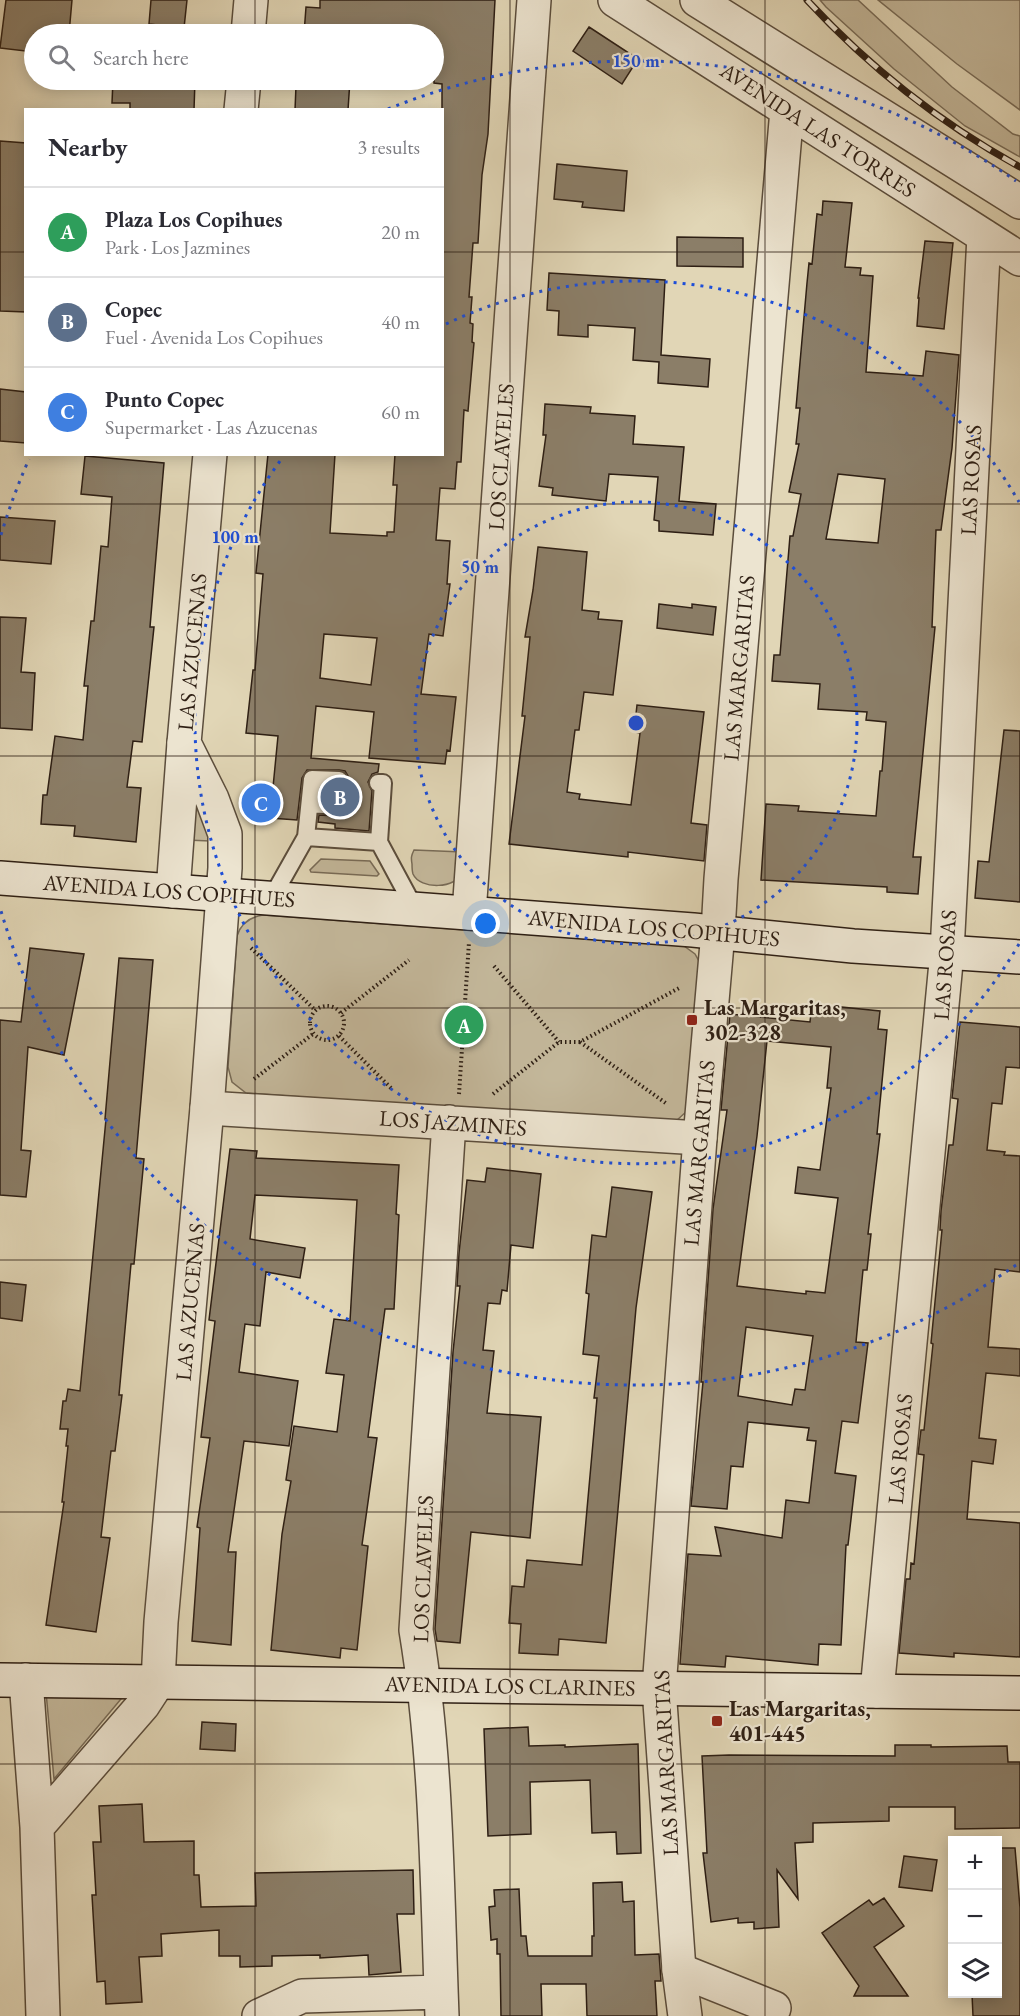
<!DOCTYPE html>
<meta charset="utf-8">
<style>
:root{--surface:#fff;--page:#f7f7f7;--text:#2b2b33;--muted:#7c7c81;--line:#e1e1e2;--accent:#8f2418}
body{margin:0;font-family:"EB Garamond",serif;background:var(--page);color:var(--text)}
.controls{position:absolute;right:18px;bottom:18px;display:grid;overflow:hidden;border-radius:0px;box-shadow:0 3px 15px #0003}
.controls button{width:54px;height:54px;display:grid;place-items:center;padding:0;border:0;border-bottom:2px solid var(--line);background:var(--surface);color:var(--text);font:30px sans-serif}
.you{position:absolute;left:486px;top:924px;width:21px;height:21px;margin:-15px;border:4px solid #fff;border-radius:50%;background:#1a73e8;box-shadow:0 0 0 9px #1a73e833}
.badge{display:grid;place-items:center;width:39px;height:39px;border-radius:50%;background:var(--accent);color:#fff;font-size:20px;font-weight:700}
.pin{position:absolute;translate:-50% -50%;border:3px solid #fff;box-shadow:0 2px 6px #0006}
.list{margin:0;padding:0;list-style:none}
h2{display:flex;justify-content:space-between;align-items:center;height:78px;margin:0;padding:0 24px;font-size:26px}
h2 small{font-size:20px;font-weight:400;color:var(--muted)}
.list li{display:grid;grid-template-columns:39px 1fr auto;gap:18px;align-items:center;box-sizing:border-box;height:90px;padding:0 24px;border-top:2px solid var(--line)}
.list b{display:block;font-size:22px;white-space:nowrap}
.list p{margin:0;font-size:20px;white-space:nowrap;color:var(--muted)}
.list em{font-size:20px;font-style:normal;color:var(--muted)}
.icon{flex:none;width:33px;height:33px;fill:none;stroke:currentColor;stroke-width:2;stroke-linecap:round;stroke-linejoin:round}
.map{position:relative;flex:none;width:1020px;height:2016px;overflow:hidden}
.search{position:absolute;background:var(--surface);box-shadow:0 3px 15px #0003;left:24px;top:24px;width:420px;height:66px;display:flex;align-items:center;gap:15px;box-sizing:border-box;padding:0 21px;border-radius:33px;color:var(--muted);font-size:22px}
.panel{position:absolute;background:var(--surface);box-shadow:0 3px 15px #0003;left:24px;top:108px;width:420px;height:348px;border-radius:0px}
.map>svg:first-child{display:block}
.green{fill:#c3b79a;stroke:#786b57;stroke-width:1.5}
.building{fill:#8b7e68;stroke:#2e1f14;stroke-width:1.5;fill-rule:evenodd}
.lines{fill:none;stroke-linecap:round;stroke-linejoin:round}
.service-casing{stroke:#5b4d3c;stroke-width:20}
.minor-casing{stroke:#5b4d3c;stroke-width:36}
.tertiary-casing{stroke:#5b4d3c;stroke-width:36}
.secondary-casing{stroke:#2e1f14;stroke-width:36}
.path{stroke:#2e1f14;stroke-width:4;stroke-dasharray:1.5 3;stroke-linecap:butt}
.service{stroke:#ece4d0;stroke-width:16}
.minor{stroke:#ece4d0;stroke-width:33}
.tertiary{stroke:#ece4d0;stroke-width:33}
.secondary{stroke:#ece4d0;stroke-width:33}
.rail-casing{stroke:#2e1f14;stroke-width:7}
.rail{stroke:#ece4d0;stroke-width:4.5;stroke-dasharray:14;stroke-linecap:butt}
.grid{fill:none;stroke:#2e1f14;stroke-width:1.5;stroke-opacity:0.55}
.ring{fill:none;stroke:#1d4ed8;stroke-width:3;stroke-dasharray:3 6}
.poi-dot{fill:#8f2418;stroke:#ece4d0;stroke-width:2}
.labels{text-anchor:middle;dominant-baseline:central;stroke-width:4.5;stroke-linejoin:round;paint-order:stroke}
.street-label{font-size:22px;fill:#2e1f14;stroke:#ece4d0}
.poi-label{font-size:22px;font-weight:bold;fill:#2e1f14;stroke:#ece4d0;text-anchor:start}
.centre{fill:#1d4ed8;stroke:#ece4d0;stroke-width:3}
.ring-label{font-size:18px;text-anchor:middle;font-weight:bold;fill:#1d4ed8;stroke:#ece4d0;stroke-width:4.5;stroke-linejoin:round;paint-order:stroke}
</style>
<div class="map">
<svg width="1020" height="2016" viewBox="0 0 1020 2016">
<rect width="100%" height="100%" fill="#e1d6b6"/>
<filter id="stains"><feTurbulence type="fractalNoise" baseFrequency=".00333" numOctaves="4"/><feColorMatrix values="0 0 0 0 .2 0 0 0 0 .09 0 0 0 0 .02 0 0 0 .5 -.17"/></filter>
<radialGradient id="worn" r=".72"><stop offset=".6" stop-color="#630" stop-opacity="0"/><stop offset="1" stop-color="#630" stop-opacity=".3"/></radialGradient>
<path class="green" d="M820 0H858L952 87 1013 134 1020 136V157L965 126 894 69 826 7Z
M878 0H1020V110L957 64Z
M191 806 197 807 210 831V841L187 840Z
M414 850 463 852C463 858 463 866 462 872 457 889 420 890 413 874 412 871 412 867 412 864 411 858 411 856 414 850Z
M321 859 370 861 379 874 377 876 311 872 310 870Z
M263 915 684 946 695 954 700 963 687 1111 676 1121 664 1123 246 1093 232 1082 228 1067 237 936C241 923 250 917 263 915Z
M46 1692 126 1693 54 1779Z"/>
<path class="building" d="M6 0H72L69 34H34V52L0 48Z
M151 0H187L184 28 149 24Z
M320 0H495L488 134 482 175 478 243H473L469 297H472L470 323 473 324 472 342 474 343 468 411 464 410 461 462H457L455 489 440 488 436 540 450 541 447 584H450L443 636 429 634 421 694 456 697 450 751 447 750 445 764 369 758 374 712 316 706 311 758 379 764 378 772 372 774 368 782 372 791 369 831 335 828V824L318 822 319 815 337 816 346 811 347 802 342 797 321 794V790H339L348 786V776L345 771 339 770H307L302 778 297 820 270 818 278 736 246 733 253 670H255L263 574 256 573 268 454H335L330 533 387 536V532H394L397 485H393L395 454H442V84L434 83V34H304L306 7 320 8ZM324 634 377 638 371 685 320 678Z
M589 27 638 59 622 84 573 51Z
M113 80H195L194 110H130V103H112Z
M311 80H350L348 110H295L296 86H311Z
M0 141 26 143V312L0 311Z
M557 164 627 171 624 211 582 207 583 202 554 199Z
M823 201 852 203 845 267 861 268 860 275 873 276 866 372 923 376 926 351 959 355 952 448 941 530H936L932 627H935L913 857H921L918 894 887 892V887L761 880 766 804 799 806 798 811 876 816 880 771H882L886 722 866 720 867 712 818 709 820 684 772 681 774 655H780L790 536H793L801 494 789 492 799 444H796L800 408H796L807 283 809 263 812 264 817 214 822 215ZM838 474 885 479 878 543 826 539Z
M677 237 743 238V267L677 266Z
M925 241 953 243 944 329 917 326 919 298H918Z
M549 273 665 280 661 355 710 359 708 387 658 383 659 362 633 360 635 328 588 325V337L558 335 559 311 547 310Z
M0 389 26 392V443L0 441Z
M545 404 591 407 590 413 635 416 633 444 684 447 679 501 716 504 713 535 659 531V521L654 520 658 477 609 474 606 501 552 495 553 488 539 486 546 435H543Z
M85 456 164 463 150 627H154L142 742 133 741 127 787 141 788 136 842 74 836 75 826 41 824 43 795H47L55 736 83 740 88 686H84L91 621H94L101 546 108 547 112 497 81 494Z
M0 517 55 521 51 564 0 560Z
M538 547 587 552 582 610 599 612 598 619 622 621 613 695 584 692 579 730H575L567 792 580 794 579 799 631 805 640 733 634 732 637 705 704 712 691 823 707 825 704 861 628 852V857L509 844 525 716H522L530 637H525L533 590Z
M659 604 692 608V604L716 607 713 635 657 628Z
M0 617 26 618 21 672 35 673 32 730 0 728Z
M1004 730 1020 731V902L975 898 978 861 989 862Z
M30 948 84 954 64 1055 28 1047 21 1150 31 1151 26 1197 0 1195V1020L21 1022Z
M119 958 153 960 136 1158 144 1159 134 1264H131L119 1395H122L115 1451H111L101 1537 110 1538 96 1632 46 1625 64 1502H62L68 1446H66L68 1429H60L63 1401H66L68 1389 80 1391 106 1119H105Z
M812 1004 880 1011 878 1029 887 1030 877 1134H880L868 1234H871L867 1270H863L856 1342 868 1343 858 1423 842 1421 835 1473 856 1476 848 1545H846L841 1645 819 1644 818 1665 726 1656 725 1667 680 1664 688 1554 721 1556 715 1527 782 1538 786 1500 809 1503 816 1441 807 1440 809 1428 748 1422 743 1467 731 1466 727 1509 691 1506 703 1382H701L713 1209 727 1110H721L730 1014 810 1022ZM767 1041 831 1047 827 1088H831L820 1170 798 1167 795 1193 838 1198 825 1293 806 1291V1294L737 1286 757 1136ZM746 1327 813 1336 805 1390 795 1389 792 1405 738 1396Z
M960 1022 1020 1027V1068L1006 1067 1002 1104 992 1103 987 1150 1005 1152 1004 1155 1020 1156V1272L995 1269 988 1347 1020 1349V1376L986 1373 979 1438 996 1440 993 1464 972 1461 967 1519 1020 1523V1657L954 1653V1657L899 1653 906 1579H910L911 1563 914 1564 924 1455 918 1454 921 1430H924L933 1344 931 1343 942 1230H940L941 1211 949 1145H953L958 1099 952 1098Z
M230 1149 257 1151 256 1158 399 1165 396 1214 399 1215 394 1309H385L368 1437 377 1438 362 1545 368 1546 357 1650 341 1648 340 1658 271 1650 282 1534 291 1481 286 1480 294 1426 337 1432 344 1375 326 1373 334 1319 350 1321 357 1200 255 1195 250 1239 305 1248 300 1278 266 1272 260 1326 245 1324 239 1372 298 1381 289 1446 244 1441 228 1552H236L231 1645 192 1641 200 1528 197 1527 210 1438 201 1437 215 1321 209 1320Z
M487 1168 541 1174 533 1248 511 1245 507 1291 502 1290 500 1304 488 1303 483 1350 494 1351 487 1413 541 1417 530 1538 471 1532 460 1643 437 1641 435 1629 453 1352 460 1286H457L459 1253 467 1180 485 1182Z
M612 1187 652 1192 636 1308 606 1643 559 1639 558 1655 519 1653 521 1624 509 1623 512 1586 524 1587 527 1560 582 1565 597 1398H594L599 1356 583 1354 589 1294 586 1293 592 1235 606 1237Z
M0 1282 26 1285 22 1321 0 1318Z
M202 1722 236 1724 235 1751 200 1749Z
M528 1727 529 1746 565 1745V1747L638 1744 641 1853 617 1854 616 1832 592 1833 590 1780 530 1782 531 1834 488 1836 484 1729Z
M895 1745H931V1747L1007 1746 1008 1762H1020V1828L955 1829V1807H889V1821L813 1823V1842L795 1843 798 1899 777 1870 779 1927 754 1929V1922L738 1923V1918L711 1922 703 1853H707L702 1756 729 1755 895 1756Z
M142 1804 144 1842 194 1841V1875H199L201 1907 256 1906 255 1873 413 1870 414 1914H397L401 1972 369 1975 368 1955 320 1958V1955L272 1956V1966L240 1967V1956H219V1930L161 1934 162 1956 139 1957 142 2002 106 2004 105 1981 97 1982 92 1895H96L93 1842H101L99 1806Z
M998 1848H1015L1020 1908V2016H973L972 1994H998Z
M904 1856 937 1860 932 1891 899 1887Z
M622 1882 623 1902 634 1901 635 1955 659 1954 661 1981H655L657 2016H587L586 1984H541L542 2016H501L500 1954H497V1939L491 1940 489 1907 495 1906 494 1890 519 1889 521 1936H526L528 1956H592V1936H594L593 1883Z
M884 1898 904 1926 874 1947 908 1996H854L859 1986 822 1933 869 1900 873 1905Z"/>
<g class="lines">
<defs>
<path id="service" d="M378 783H383L379 842 415 909
M310 804 337 806
M306 837 379 842
M271 899 306 837 312 779 339 780"/>
<path id="minor" d="M615 0 1020 259
M697 0 1020 202
M173 891 184 743
M469 913 534 0
M718 932 721 879 787 110
M207 1108 700 1138
M26 1680 37 1827 43 2016
M877 1691 947 952 984 236
M37 1827 143 1705 158 1682
M679 1970 774 2008
M259 2016 302 1996 441 1992
M442 2016C437 1887 437 1757 416 1630L449 1122"/>
<path id="tertiary" d="M248 34 251 0
M241 110 244 80
M158 1682 161 1622 207 1108 225 868V834L212 799 184 743 210 454
M685 2016 679 1970 659 1688 700 1138 718 932"/>
<path id="secondary" d="M0 878 693 930 853 946 1020 957
M0 1680 1020 1693"/>
</defs>
<use href="#service" class="service-casing"/>
<use href="#minor" class="minor-casing"/>
<use href="#tertiary" class="tertiary-casing"/>
<use href="#secondary" class="secondary-casing"/>
<path class="path" d="M251 948 315 1010
M494 966 559 1042
M310 1023a17 17 0 1 1 34 0a17 17 0 1 1-34 0Z
M341 1013 409 960
M339 1036 391 1088
M580 1042 667 1104
M254 1079 313 1034
M459 1094 469 942
M493 1094 559 1042H580L681 987"/>
<use href="#service" class="service"/>
<use href="#minor" class="minor"/>
<use href="#tertiary" class="tertiary"/>
<use href="#secondary" class="secondary"/>
<defs>
<path id="rail" d="M807 0C869 67 940 123 1020 167"/>
</defs>
<use href="#rail" class="rail-casing"/>
<use href="#rail" class="rail"/>
</g>
<path class="grid" d="M255 0V34M510 0V2016M765 0V2016M255 80V110M0 252H26M442 252H1020M255 454V2016M0 504H1020M0 756H1020M0 1008H1020M0 1260H1020M0 1512H1020M0 1764H1020"/>
<g class="ring">
<circle cx="636" cy="723" r="221"/>
<path d="M1019 944A442 442 0 1 1 283 457M446 324A442 442 0 0 1 1019 502"/>
<path d="M1016 1265A662 662 0 0 1 1 911M1 535A662 662 0 0 1 29 459M388 109A662 662 0 0 1 1016 181"/>
</g>
<g class="poi-dot">
<rect x="686" y="1014" width="12" height="12" rx="3"/>
<rect x="711" y="1715" width="12" height="12" rx="3"/>
</g>
<g class="labels">
<g class="street-label">
<text transform="translate(818 130) rotate(33)">AVENIDA LAS TORRES</text>
<text transform="translate(501 457) rotate(-86)">LOS CLAVELES</text>
<text transform="translate(971 480) rotate(-87)">LAS ROSAS</text>
<text transform="translate(192 652) rotate(-85)">LAS AZUCENAS</text>
<text transform="translate(739 668) rotate(-85)">LAS MARGARITAS</text>
<text transform="translate(169 891) rotate(4)">AVENIDA LOS COPIHUES</text>
<text transform="translate(654 928) rotate(5)">AVENIDA LOS COPIHUES</text>
<text transform="translate(945 965) rotate(-86)">LAS ROSAS</text>
<text transform="translate(453 1123) rotate(4)">LOS JAZMINES</text>
<text transform="translate(699 1153) rotate(-85)">LAS MARGARITAS</text>
<text transform="translate(190 1302) rotate(-85)">LAS AZUCENAS</text>
<text transform="translate(900 1449) rotate(-85)">LAS ROSAS</text>
<text transform="translate(423 1569) rotate(-88)">LOS CLAVELES</text>
<text transform="translate(510 1686) rotate(1)">AVENIDA LOS CLARINES</text>
<text transform="translate(666 1763) rotate(-93)">LAS MARGARITAS</text>
</g>
<g class="poi-label">
<text x="704" y="1007">Las Margaritas,<tspan x="704" dy="25">302-328</tspan></text>
<text x="729" y="1708">Las Margaritas,<tspan x="729" dy="25">401-445</tspan></text>
</g>
</g>
<circle cx="636" cy="723" r="9" class="centre"/>
<g class="ring-label">
<text x="636" y="67">150 m</text>
<text x="235" y="543">100 m</text>
<text x="480" y="573">50 m</text>
</g>
<rect width="100%" height="100%" filter="url(#stains)"/>
<rect width="100%" height="100%" fill="url(#worn)"/>
</svg>
<div class="controls">
<button>+</button>
<button>−</button>
<button><svg class="icon" aria-label="layers" viewBox="0 0 24 24"><path d="M12 4l9 5-9 5-9-5zM3 14l9 5 9-5"/></svg></button>
</div>
<div class="you"></div>
<div class="pin badge" style="left:464px;top:1025px;background:#2e9e5b">A</div>
<div class="pin badge" style="left:340px;top:797px;background:#5c6f8a">B</div>
<div class="pin badge" style="left:261px;top:803px;background:#3f7fe0">C</div>
<div class="search"><svg class="icon" aria-label="search" viewBox="0 0 24 24"><circle cx="10" cy="10" r="6"/><path d="M15 15l6 6"/></svg>Search here</div>
<section class="panel">
<h2>Nearby<small>3 results</small></h2>
<ul class="list">
<li><span class="badge" style="background:#2e9e5b">A</span><div><b>Plaza Los Copihues</b><p>Park · Los Jazmines</p></div><em>20 m</em></li>
<li><span class="badge" style="background:#5c6f8a">B</span><div><b>Copec</b><p>Fuel · Avenida Los Copihues</p></div><em>40 m</em></li>
<li><span class="badge" style="background:#3f7fe0">C</span><div><b>Punto Copec</b><p>Supermarket · Las Azucenas</p></div><em>60 m</em></li>
</ul>
</section>
</div>
